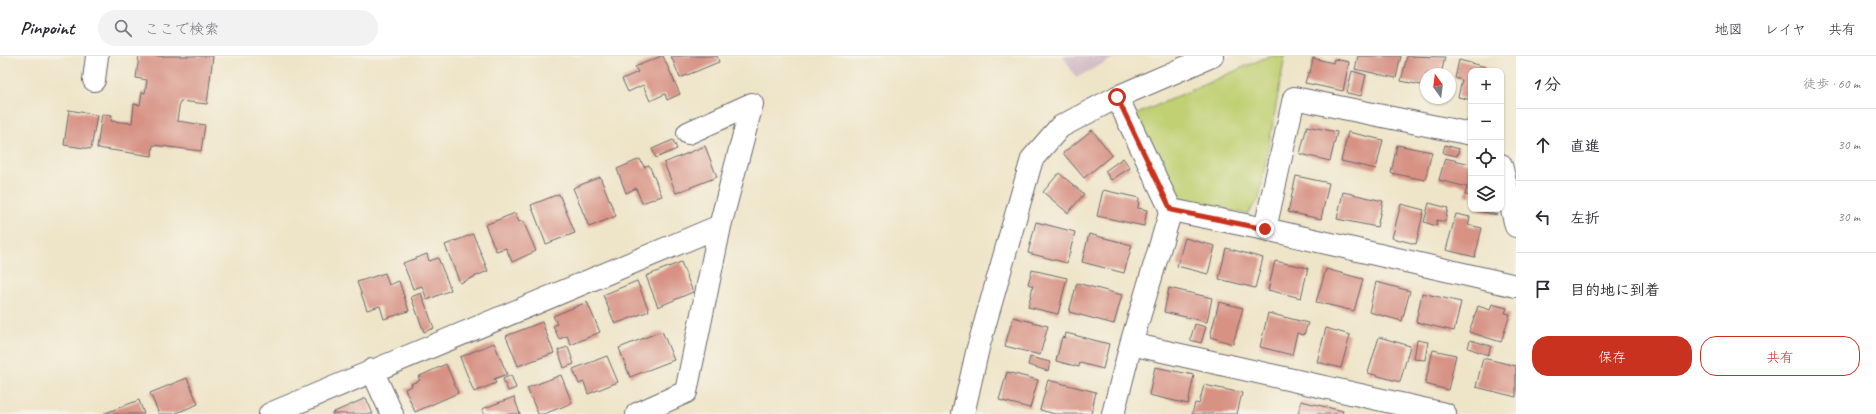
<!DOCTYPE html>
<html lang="ja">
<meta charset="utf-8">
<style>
:root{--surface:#fff;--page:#f2f2f3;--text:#2b2b33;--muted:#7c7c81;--line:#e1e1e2;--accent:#c8321e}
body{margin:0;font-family:Caveat,"Klee One",sans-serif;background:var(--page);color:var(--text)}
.controls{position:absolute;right:12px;top:12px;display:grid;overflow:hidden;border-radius:8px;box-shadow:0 1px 3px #0004}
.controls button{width:36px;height:36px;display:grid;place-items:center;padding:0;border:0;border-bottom:1px solid var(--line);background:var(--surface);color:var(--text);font:20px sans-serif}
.compass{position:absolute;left:1420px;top:12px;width:36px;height:36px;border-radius:50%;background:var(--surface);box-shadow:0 1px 3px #0004;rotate:346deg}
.stop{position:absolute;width:12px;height:12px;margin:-9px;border:3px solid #c8321e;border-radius:50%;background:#fff}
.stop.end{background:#c8321e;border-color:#fff;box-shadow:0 1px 4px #0008}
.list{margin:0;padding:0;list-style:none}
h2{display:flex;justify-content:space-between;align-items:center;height:52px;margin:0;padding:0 16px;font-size:17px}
h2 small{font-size:13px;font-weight:400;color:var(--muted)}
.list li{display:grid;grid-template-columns:26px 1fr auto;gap:12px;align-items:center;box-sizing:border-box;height:72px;padding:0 16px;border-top:1px solid var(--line)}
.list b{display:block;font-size:15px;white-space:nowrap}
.list em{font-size:13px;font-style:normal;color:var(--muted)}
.actions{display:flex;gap:8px;padding:12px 16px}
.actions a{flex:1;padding:9px 0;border:1px solid var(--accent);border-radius:16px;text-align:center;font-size:14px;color:var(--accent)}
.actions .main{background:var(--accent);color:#fff}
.icon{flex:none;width:22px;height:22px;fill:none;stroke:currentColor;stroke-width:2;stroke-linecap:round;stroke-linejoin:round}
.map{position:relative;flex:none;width:1516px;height:358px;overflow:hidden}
header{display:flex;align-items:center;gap:24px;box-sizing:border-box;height:56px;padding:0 20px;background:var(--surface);border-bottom:1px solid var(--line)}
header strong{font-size:19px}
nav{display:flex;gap:22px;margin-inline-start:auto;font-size:14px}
.search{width:280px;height:36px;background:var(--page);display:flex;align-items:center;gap:10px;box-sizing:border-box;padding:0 14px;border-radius:22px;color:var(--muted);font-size:15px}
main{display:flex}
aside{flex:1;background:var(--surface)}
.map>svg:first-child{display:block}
.industrial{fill:#d2bdc6}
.green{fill:#c0d073;stroke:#717957}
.building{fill:#d79284}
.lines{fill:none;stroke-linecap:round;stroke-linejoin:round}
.street-casing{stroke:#69666c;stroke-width:24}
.street{stroke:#fff;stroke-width:22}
.route{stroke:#c8321e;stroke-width:5}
</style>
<header>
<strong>Pinpoint</strong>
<div class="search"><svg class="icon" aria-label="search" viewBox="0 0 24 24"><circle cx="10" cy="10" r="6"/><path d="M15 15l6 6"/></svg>ここで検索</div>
<nav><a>地図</a><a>レイヤ</a><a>共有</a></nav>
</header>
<main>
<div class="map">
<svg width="1516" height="358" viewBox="0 0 1516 358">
<rect width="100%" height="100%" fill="#f7f3e8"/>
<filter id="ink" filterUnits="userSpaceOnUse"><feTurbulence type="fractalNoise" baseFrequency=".025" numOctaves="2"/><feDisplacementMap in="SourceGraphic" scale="8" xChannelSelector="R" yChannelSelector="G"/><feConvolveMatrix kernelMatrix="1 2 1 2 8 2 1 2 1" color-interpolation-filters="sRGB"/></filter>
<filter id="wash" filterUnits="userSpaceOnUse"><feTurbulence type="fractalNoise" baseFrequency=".012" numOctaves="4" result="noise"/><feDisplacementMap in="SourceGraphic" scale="16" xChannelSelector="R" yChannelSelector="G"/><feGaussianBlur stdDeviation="0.9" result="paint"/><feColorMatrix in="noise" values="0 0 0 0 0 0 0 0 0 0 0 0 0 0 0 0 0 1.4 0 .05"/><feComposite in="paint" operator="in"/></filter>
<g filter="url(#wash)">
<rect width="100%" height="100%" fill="#eee4c7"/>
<path class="industrial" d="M1063 0H1117L1076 22Z"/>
<path class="green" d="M1269 0H1285L1259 143 1247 158 1175 143 1135 59Z"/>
<g id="blocks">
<path class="building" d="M139 0H213L207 48 180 45 177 65 205 69 201 95 153 89 152 100 97 92 102 58 112 59 111 65 132 67 134 48 140 49 142 36 145 37 147 24 136 22Z
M661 0H663L680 38 667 44 665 38 650 45 643 29 628 36 622 23 638 16 635 11Z
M671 0H717L719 6 680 22Z
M1358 0H1401L1396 22 1355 13Z
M1407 0 1445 1 1441 18H1426V30L1401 25Z
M1313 2 1333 7 1334 3 1349 6 1343 35 1305 27 1308 17H1310Z
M1459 4 1486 11 1485 15H1471V44L1458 41 1462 24 1455 22Z
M1352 15 1366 19 1361 40 1347 37Z
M69 54 97 59 91 93 64 89Z
M1307 70 1337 76 1330 105 1300 98Z
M1092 74 1112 99 1084 122 1063 97Z
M1348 76 1383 84 1376 113 1341 105Z
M673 84 677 93 656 102 652 93Z
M1397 89 1432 96 1425 124 1391 117Z
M1445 89 1459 93 1457 100 1443 97Z
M705 90 717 121 676 137 664 107Z
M1123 102 1130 112 1111 124 1105 115Z
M1445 102 1471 108V140L1465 139 1467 131 1439 124Z
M640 103 644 111 649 109 662 140 642 147 636 132 626 137 617 113Z
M1059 117 1084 138 1068 157 1043 136Z
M1296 120 1329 127 1321 163 1288 156Z
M600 121 616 160 589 171 573 132Z
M1103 134 1139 142 1138 152 1147 154 1144 170 1097 160Z
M1343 136 1383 145 1377 171 1337 163Z
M559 138 575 177 546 188 531 149Z
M1429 147 1448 152 1445 166 1437 164 1436 170 1424 166Z
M1401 148 1424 154 1416 188 1392 182Z
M1474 153H1496L1497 159 1474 154Z
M515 157 519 166 523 165 536 195 512 206 506 192 496 195 485 169Z
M1456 158 1470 161 1468 169 1482 172 1475 201 1446 194Z
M1036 166 1075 176 1067 207 1028 197Z
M473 178 488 215 460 227 445 189Z
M1089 178 1132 189 1124 217 1082 206Z
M1185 182 1215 190 1208 218 1177 210Z
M1226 192 1263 202 1255 232 1219 223Z
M427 198 429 205 438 202 451 234 427 244 422 230 413 233 403 207Z
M1275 205 1308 212 1301 242 1268 234Z
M681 206 693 236 658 251 646 220Z
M1326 213 1363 223 1354 255 1316 246Z
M1032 214 1067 222 1058 258 1028 251 1033 230 1028 228Z
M385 217 389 229 399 225 409 255 384 263 380 250 367 254 357 226Z
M637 225 649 255 615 268 603 239Z
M1376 226 1410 235 1402 265 1369 256Z
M1077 227 1122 239 1114 268 1069 256Z
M1169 232 1212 242 1207 266 1164 256Z
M421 237 434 272 424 276 411 241Z
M1422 237 1461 246 1454 275 1416 266Z
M587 246 600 276 571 289 567 280 559 283 553 270 557 268 553 260Z
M1219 246 1243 252 1233 288 1210 281Z
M1492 248 1507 252 1505 257 1510 258 1501 286 1469 276 1478 250 1490 254Z
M1268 257 1308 267 1304 279 1297 277 1292 299 1260 291Z
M1013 261 1048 270 1040 299 1005 290Z
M542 266 554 297 518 310 506 280Z
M1195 268 1206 271 1201 287 1190 284Z
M1326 272 1350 279 1341 312 1317 306Z
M662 275 674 304 630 321 619 292Z
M1066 277 1109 288 1103 313 1080 307 1079 311 1056 305 1062 281 1065 282Z
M1379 281 1410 290 1400 326 1368 317Z
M1417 284 1428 286 1425 304 1414 303Z
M1470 284 1491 290 1488 299 1468 292Z
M494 287 507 318 494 323 496 327 474 336 460 301Z
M568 291 574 308 564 312 558 294Z
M1433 294 1456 299 1448 334 1425 328Z
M607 300 618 326 588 338 584 326 579 328 573 313Z
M1030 301 1050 306 1048 315 1028 309Z
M1483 302 1516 310V341L1476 331Z
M446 308 458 337 415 356 405 333 412 330 411 328 420 324 418 321Z
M1155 311 1194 319 1188 348 1149 339Z
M1007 316 1038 324 1030 352 999 344Z
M511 319 516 332 508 335 503 323Z
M561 319 572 347 544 358H538L527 332Z
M187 322 198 348 174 358H159L150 337Z
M1048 324 1096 336 1091 358H1055L1040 354Z
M1204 329 1242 337 1237 358H1192L1195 347 1199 348Z
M514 341 520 358H484L482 353Z
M366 342 373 358H332V357Z
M139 344 144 358H103Z
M1301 345 1343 355 1342 358H1298Z"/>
</g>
</g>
<g filter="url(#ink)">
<use href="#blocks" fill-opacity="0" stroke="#69666c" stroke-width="1"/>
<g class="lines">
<defs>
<path id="street" d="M94 24 97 0
M1117 41 1171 154
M1501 109 1516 170
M1265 173 1294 42 1471 78
M1131 288 1445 358
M372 314 392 358
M270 358 720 170
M637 358 686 336 720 170 752 48 688 77
M963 358 978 292 1032 103 1060 71 1117 41 1212 0
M1113 358 1131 288 1171 154 1265 173 1516 230"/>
</defs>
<use href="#street" class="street-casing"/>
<use href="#street" class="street"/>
</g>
</g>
<g class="lines" filter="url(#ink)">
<path class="route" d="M1117 41 1171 154 1265 173"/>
</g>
</svg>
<div class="controls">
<button>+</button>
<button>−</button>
<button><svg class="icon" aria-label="locate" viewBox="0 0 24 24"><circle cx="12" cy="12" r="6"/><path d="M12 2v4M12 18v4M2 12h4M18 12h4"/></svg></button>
<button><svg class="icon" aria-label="layers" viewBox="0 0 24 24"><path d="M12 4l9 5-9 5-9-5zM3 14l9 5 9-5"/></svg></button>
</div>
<svg class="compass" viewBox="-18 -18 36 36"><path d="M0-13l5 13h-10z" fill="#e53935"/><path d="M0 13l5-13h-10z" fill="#7c7c81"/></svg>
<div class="stop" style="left:1117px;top:41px"></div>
<div class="stop end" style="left:1265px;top:173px"></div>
</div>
<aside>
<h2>1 分<small>徒歩 · 60 m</small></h2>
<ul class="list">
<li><svg class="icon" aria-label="ahead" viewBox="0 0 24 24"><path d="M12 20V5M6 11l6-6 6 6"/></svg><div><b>直進</b></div><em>30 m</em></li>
<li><svg class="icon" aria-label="left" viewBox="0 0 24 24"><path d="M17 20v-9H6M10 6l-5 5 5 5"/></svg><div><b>左折</b></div><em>30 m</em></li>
<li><svg class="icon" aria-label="arrive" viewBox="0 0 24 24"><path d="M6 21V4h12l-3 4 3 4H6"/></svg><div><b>目的地に到着</b></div></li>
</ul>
<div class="actions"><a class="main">保存</a><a>共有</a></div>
</aside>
</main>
